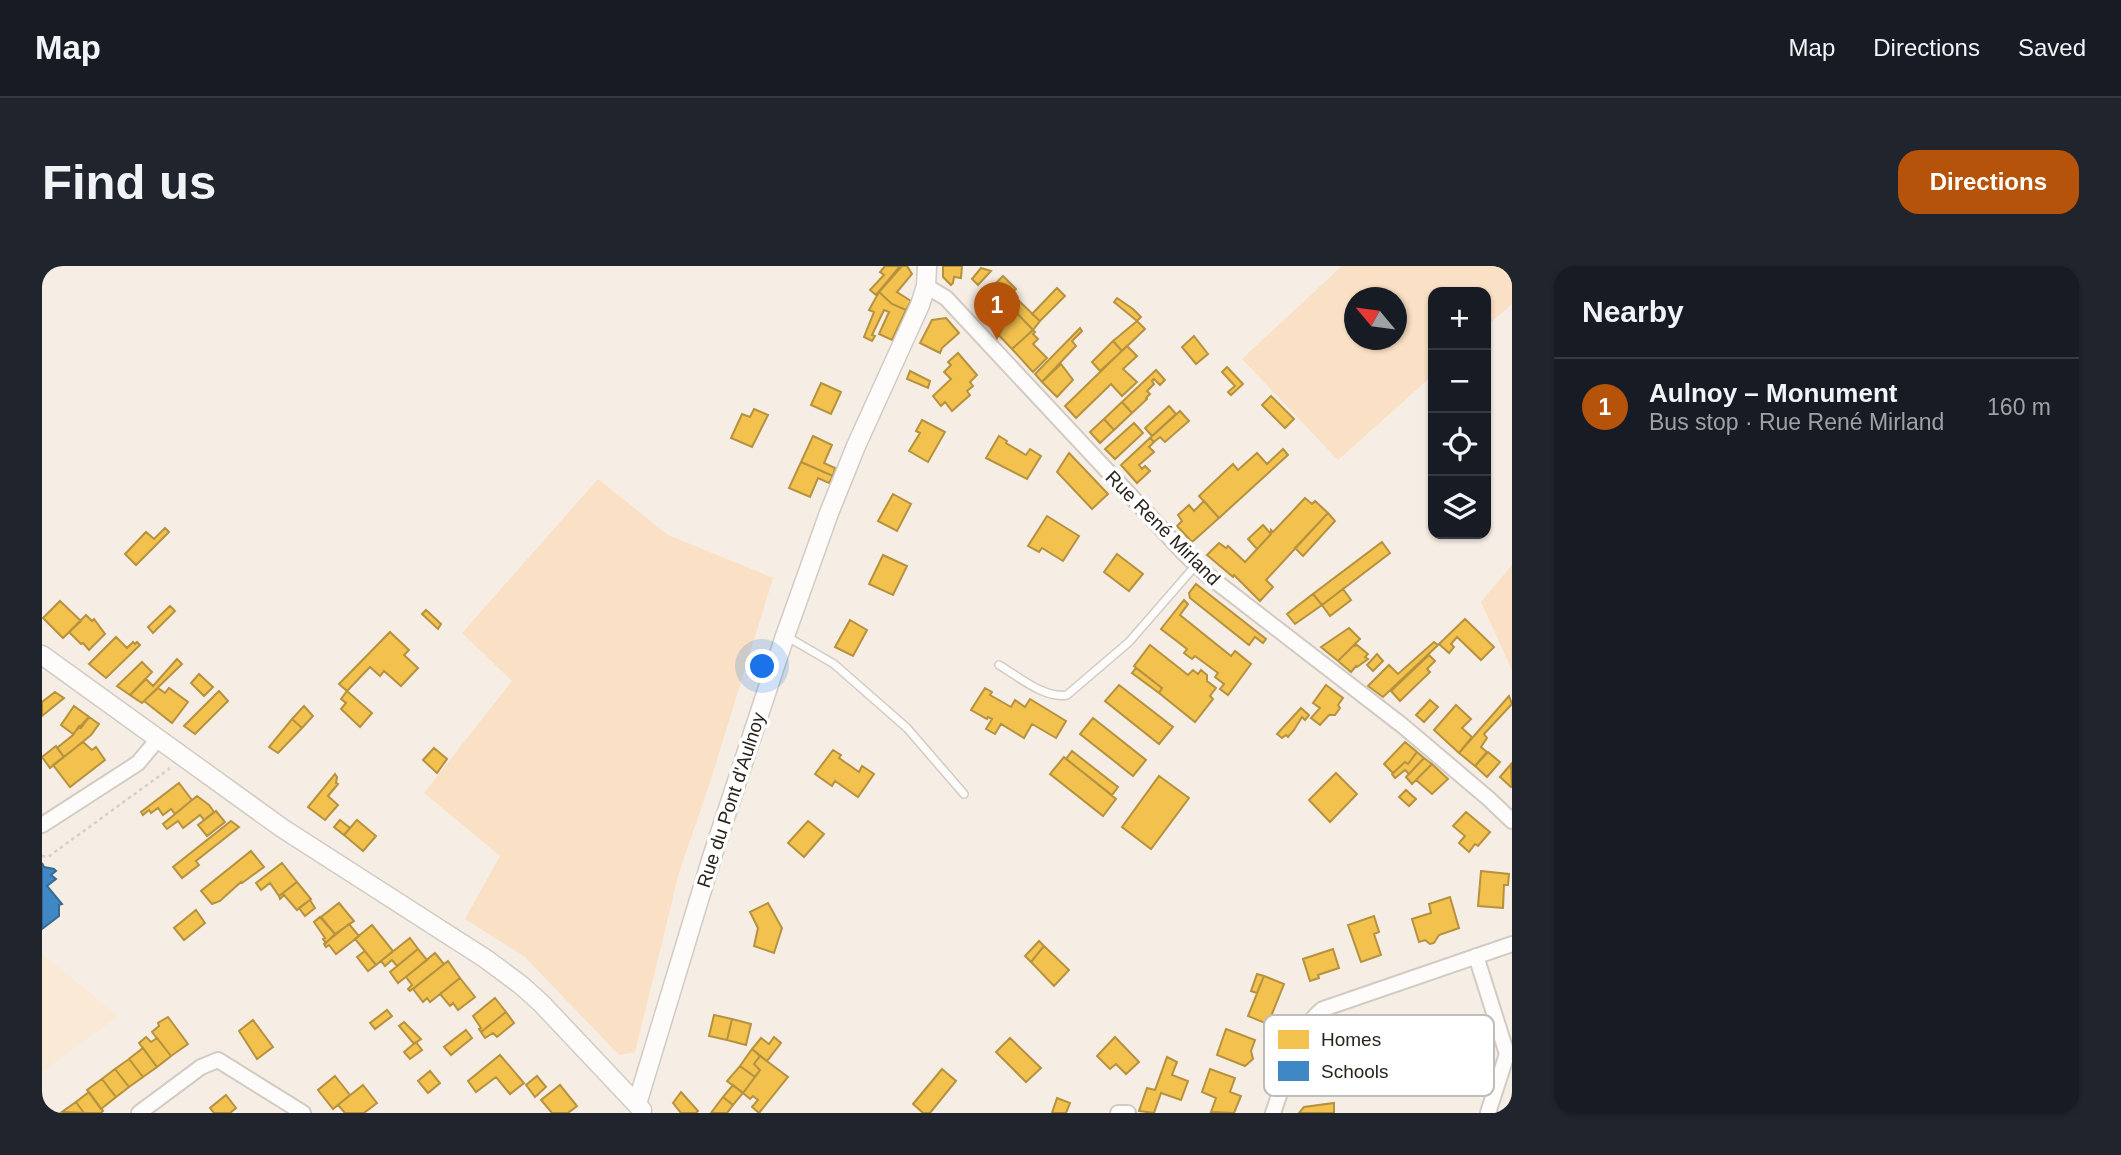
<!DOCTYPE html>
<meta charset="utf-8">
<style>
:root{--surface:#171b24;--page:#20242c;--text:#f1f3f6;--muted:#9ea1a6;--line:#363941;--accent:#b45309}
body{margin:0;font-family:Arial,sans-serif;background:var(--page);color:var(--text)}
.controls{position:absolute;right:21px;top:21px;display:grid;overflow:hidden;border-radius:14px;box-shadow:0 2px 5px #0004}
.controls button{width:63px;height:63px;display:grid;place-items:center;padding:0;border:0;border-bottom:2px solid var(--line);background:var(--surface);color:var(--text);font:35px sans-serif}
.compass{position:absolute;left:1302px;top:21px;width:63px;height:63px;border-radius:50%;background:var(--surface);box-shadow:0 2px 5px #0004;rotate:299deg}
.you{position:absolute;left:721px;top:401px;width:24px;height:24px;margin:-18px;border:5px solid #fff;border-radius:50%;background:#1a73e8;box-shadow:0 0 0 10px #1a73e833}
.badge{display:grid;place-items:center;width:46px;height:46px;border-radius:50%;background:var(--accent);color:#fff;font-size:23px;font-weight:700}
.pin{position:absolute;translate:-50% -58px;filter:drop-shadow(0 2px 4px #0008)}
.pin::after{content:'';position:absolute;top:37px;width:24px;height:21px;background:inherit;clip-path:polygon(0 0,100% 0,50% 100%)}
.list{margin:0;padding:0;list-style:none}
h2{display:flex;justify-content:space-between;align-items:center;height:91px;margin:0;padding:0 28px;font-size:30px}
h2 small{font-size:23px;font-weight:400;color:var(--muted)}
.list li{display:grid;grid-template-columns:46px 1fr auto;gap:21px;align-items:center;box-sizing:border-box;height:98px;padding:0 28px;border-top:2px solid var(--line)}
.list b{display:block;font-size:26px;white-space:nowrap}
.list p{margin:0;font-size:23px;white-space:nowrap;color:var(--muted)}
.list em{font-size:23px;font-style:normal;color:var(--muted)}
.icon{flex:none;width:38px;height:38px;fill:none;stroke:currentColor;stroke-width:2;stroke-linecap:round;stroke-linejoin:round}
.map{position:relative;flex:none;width:1470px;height:847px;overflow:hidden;border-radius:21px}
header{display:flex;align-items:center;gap:42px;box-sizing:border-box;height:98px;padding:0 35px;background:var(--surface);border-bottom:2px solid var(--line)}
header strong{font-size:33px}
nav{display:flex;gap:38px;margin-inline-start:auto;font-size:24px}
.intro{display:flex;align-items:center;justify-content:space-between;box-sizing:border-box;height:168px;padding:0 42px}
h1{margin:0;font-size:49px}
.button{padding:18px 32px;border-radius:21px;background:var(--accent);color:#fff;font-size:24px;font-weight:700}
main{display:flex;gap:42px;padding:0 42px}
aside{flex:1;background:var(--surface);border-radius:21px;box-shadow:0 2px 5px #0004}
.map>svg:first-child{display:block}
.built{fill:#fae9d5}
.green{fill:#fae0c4;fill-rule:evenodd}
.homes{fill:#f2c14e;stroke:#b6923f;stroke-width:2}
.schools{fill:#3f88c5;stroke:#396a93;stroke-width:2}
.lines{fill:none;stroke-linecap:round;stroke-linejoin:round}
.service-casing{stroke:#d2cbc3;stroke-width:10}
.minor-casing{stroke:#d2cbc3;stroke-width:18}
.tertiary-casing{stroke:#d2cbc3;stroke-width:21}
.path{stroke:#d3d0cd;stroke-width:2.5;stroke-dasharray:3.5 3.5;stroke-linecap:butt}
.service{stroke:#fefcfb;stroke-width:7}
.minor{stroke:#fefcfb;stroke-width:14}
.tertiary{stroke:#fefcfb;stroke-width:18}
.labels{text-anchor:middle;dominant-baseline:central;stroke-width:7;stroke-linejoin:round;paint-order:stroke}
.street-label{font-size:19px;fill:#2b241d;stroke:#fff}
.key{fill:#fff;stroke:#bfbdbb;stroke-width:2}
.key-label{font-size:19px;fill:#2b241d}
</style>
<header>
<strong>Map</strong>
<nav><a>Map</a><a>Directions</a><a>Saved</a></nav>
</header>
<div class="intro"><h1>Find us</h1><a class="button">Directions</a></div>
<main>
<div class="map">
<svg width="1470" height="847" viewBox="0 0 1470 847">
<rect width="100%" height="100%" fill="#f6ede4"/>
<path class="built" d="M0 688 76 750 0 806Z"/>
<path class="green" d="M1300 0H1470V38L1444 61V26H1391V109L1296 194 1200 93ZM1312 32H1354V74H1312Z
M556 213 626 269 731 312 669 513 637 607 593 786 577 789 483 691 423 653 458 590 382 527 470 415 420 367Z
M1470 299V404L1439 336Z"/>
<path class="homes" d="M843 0H858L834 29 828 24 842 9 838 6Z
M860 0H865L870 8 855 26 869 35 864 44 850 38 837 26Z
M901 0H920L919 12 912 11 911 17 909 19 901 11Z
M939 2 949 5 936 19 930 13Z
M961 10 974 23 947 48 935 36Z
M1015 22 1023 30 998 55 990 48Z
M837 26 850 38 864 44 850 74 837 68 847 46 842 44 830 69 833 70 830 75 822 71 832 46 827 44Z
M1075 32 1091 43 1099 51 1095 55 1072 36Z
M975 33 998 55 991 64 968 40Z
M968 40 991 64 970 83 948 60Z
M904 52 917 67 900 82 898 87 878 77 890 54Z
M1095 55 1103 63 1080 85 1071 75Z
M1038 62 1040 65 1030 75 1034 80 1000 116 993 108Z
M991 64 993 66 991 68 996 73 991 78 1005 92 991 106 970 83Z
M1152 70 1166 88 1154 98 1140 81Z
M1071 75 1080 85 1058 105 1050 96Z
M1085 80 1095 90 1081 103 1095 116 1080 130 1069 118 1034 152 1023 140Z
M916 87 935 109 928 116 931 120 925 125 928 129 910 145 903 136 899 140 891 130 909 113 902 106 909 99 906 96Z
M1019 98 1031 114 1015 131 1000 116Z
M1185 101 1201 118 1189 129 1186 126 1193 120 1180 106Z
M1114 104 1123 114 1118 119 1112 113 1110 115 1112 118 1105 125 1108 128 1104 132 1105 133 1090 147 1080 136Z
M868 105 888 115 886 122 865 113Z
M779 117 799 126 789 148 769 139Z
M1229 130 1252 153 1243 162 1220 139Z
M1080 136 1090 147 1072 164 1062 153Z
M1127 140 1134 148 1110 170 1103 162Z
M712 143 726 149 710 181 689 172 700 148 708 151Z
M1138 145 1147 155 1123 176 1118 171 1112 176 1108 172Z
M1062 153 1072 164 1058 177 1048 166Z
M880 154 903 166 886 196 867 185 878 167 874 165Z
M1092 157 1101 167 1073 193 1063 183Z
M771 170 790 179 782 197 793 202 791 210 759 196Z
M957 170 965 175 964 177 984 189 988 183 999 190 985 213 944 192Z
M1108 172 1112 176 1107 181 1112 186 1097 199 1100 203 1103 200 1108 205 1095 217 1079 199Z
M1241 183 1246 189 1177 252 1157 230 1191 198 1196 204 1215 187 1225 198Z
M1027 187 1066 228 1050 243 1015 206Z
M759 196 791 210 787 217 776 212 768 231 747 222Z
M851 228 869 238 855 265 836 255Z
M1263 232 1270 238 1273 235 1286 247 1224 314 1231 321 1218 335 1192 309 1191 311 1165 289 1177 277 1184 282 1186 280 1203 296 1229 268V264L1231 266Z
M1162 235 1177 252 1150 276 1135 260 1140 255 1136 249 1147 239 1152 245Z
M1286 247 1293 255 1261 290 1253 282Z
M1005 250 1037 270 1021 295 1000 282 997 286 986 280Z
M1221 259 1229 268 1215 283 1206 273Z
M123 262 127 266 94 299 83 288 104 266 112 273Z
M1340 276 1348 287 1280 339 1271 328Z
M1075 288 1101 308 1087 325 1062 306Z
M841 289 865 300 851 329 827 318Z
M1154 318 1224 373 1221 377 1213 371 1207 379 1148 332 1147 327Z
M1301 323 1309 334 1288 350 1280 339Z
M1271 328 1280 339 1253 358 1245 348Z
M1142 334 1146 338 1138 349 1189 390 1193 385 1209 398 1186 429 1178 423 1182 418 1173 411 1176 407 1153 390 1150 393 1142 387 1145 383 1119 363Z
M18 335 39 355 21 372 1 352Z
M128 340 133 345 111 367 106 361Z
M384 344 399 358 396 363 380 348Z
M44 349 50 355 52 353 63 368 47 384 41 377 39 378 27 366Z
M1423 353 1452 381 1439 394 1415 371 1409 378 1412 381 1407 387 1397 378Z
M808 354 825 364 811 390 793 381Z
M1307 362 1318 373 1296 395 1279 381Z
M348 366 367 384 362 389 376 402 359 420 342 405 338 410 328 401 305 425 297 418Z
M74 371 85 382 91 376 93 378 95 376 98 379 64 412 47 398Z
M1392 376 1396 379 1341 431 1326 420 1347 399 1356 408Z
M1108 379 1146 409 1151 404 1156 408 1159 404 1165 409V415L1174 422 1168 430 1171 433 1153 456 1117 427 1120 422 1092 400Z
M1312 379 1313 380 1315 379 1326 388 1323 391 1326 393 1315 401 1314 400 1309 406 1296 395Z
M1335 388 1341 395 1331 405 1325 399Z
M1387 389 1393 395 1385 403 1388 406 1358 435 1349 425Z
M135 393 140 398 100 437 88 429 104 413 111 420Z
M100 396 110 406 88 429 75 420Z
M1094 402 1120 422 1117 427 1090 407Z
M157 408 171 421 162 430 149 417Z
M1077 419 1131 461 1117 478 1063 435Z
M1284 419 1301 432 1296 439 1298 442 1293 449H1287L1278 459 1269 452 1278 442 1271 437Z
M116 422 123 427 127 422 146 436 130 457 102 435Z
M943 422 950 426 948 429 969 441 973 434 983 441 988 433 1024 455 1014 472 990 458 982 472 959 458 953 468 944 463 950 453 946 451 945 453 929 444Z
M177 425 186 435 153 468 142 460Z
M305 425 330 447 318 461 299 443 304 437 299 433Z
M13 426 22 432 0 450V436Z
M1467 430 1470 438 1442 468 1445 472 1439 481 1445 486 1433 500 1417 487Z
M1388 434 1396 441 1382 456 1374 449Z
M1414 439 1429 453 1420 462 1430 471 1417 487 1392 464Z
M32 440 47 451 31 468 19 459Z
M262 440 271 450 260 462 250 453Z
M1259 442 1267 449 1263 454 1260 451 1252 464 1246 471 1244 469 1240 472 1235 468Z
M47 451 57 458 49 469 22 491 15 482 31 469 37 460 39 462Z
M1051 452 1104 494 1091 510 1038 468Z
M250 453 260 462 236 487 227 481Z
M41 476 50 484 54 481 63 494 28 521 11 499Z
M1363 476 1375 486 1366 498 1363 496 1351 507 1342 498Z
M14 480 22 491 8 502 0 491Z
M392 482 405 493 395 507 381 494Z
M791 484 799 489 797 492 817 506 820 500 832 508 816 531 793 515 790 520 773 508Z
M1030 485 1076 521 1070 529 1024 493Z
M1375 486 1382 492 1367 508 1363 504 1353 512 1350 508 1363 496 1366 498Z
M1446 486 1458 496 1445 511 1433 500Z
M1022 491 1074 533 1061 550 1008 508Z
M1382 492 1390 498 1370 518 1364 511Z
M1390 498 1406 513 1390 528 1374 514Z
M1469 498 1470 520 1469 521 1458 511Z
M1294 507 1315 528 1288 556 1267 534Z
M293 508 295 511 294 517 296 518 286 530 296 539 283 554 266 541Z
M1117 510 1147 532 1109 583 1080 561Z
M137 517 150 534 133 548 129 543 121 549 116 542 109 547 107 544 101 549 99 546Z
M1364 524 1374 533 1367 540 1357 531Z
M155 530 167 539 172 546 162 554 158 549 141 562 136 555 125 563 121 558Z
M174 545 183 556 165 570 156 559Z
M1424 546 1448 566 1436 580 1433 578 1427 586 1417 577 1423 570 1411 560Z
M298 554 308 562 302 569 292 561Z
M315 554 334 570 321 585 302 569Z
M189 555 197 561 154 595 157 599 140 612 131 601Z
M766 555 782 568 762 591 746 577Z
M209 585 222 601 200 617 199 616 178 635 170 638 159 625Z
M240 597 255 616 237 630 228 617 219 624 214 617Z
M1439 605 1467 608 1466 619H1462L1461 642 1436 640Z
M255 616 269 633 255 644 242 629 238 633 237 630Z
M1408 631 1417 662 1397 669 1392 677 1388 678 1383 674 1377 676 1370 653 1389 647 1387 638Z
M268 634 273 642 263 650 257 642Z
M297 637 312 655 293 668 279 651Z
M726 637 740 662 732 687 712 680 716 662 708 646Z
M154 644 163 657 142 674 132 662Z
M1332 650 1337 666 1332 668 1339 689 1319 696 1306 659Z
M278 651 293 668 284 677 281 673 283 672 272 656Z
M307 658 317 670 294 688 287 679 284 681 282 678Z
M330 659 351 685 334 699 313 673Z
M368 672 376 683 355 700 350 694 343 700 339 695Z
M997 675 1002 680 989 696 983 690Z
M1002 680 1027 704 1012 720 989 696Z
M376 683 385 694 356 717 348 706Z
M1291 683 1297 702 1276 709 1277 712 1268 715 1261 693Z
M323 685 334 699 326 705 315 691Z
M393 687 402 698 368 725 366 723 370 719 364 711Z
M406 695 418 712 388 736 385 732 381 736 371 723Z
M1215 708 1222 710 1215 727 1209 725Z
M1222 710 1242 718 1230 748 1231 749 1228 759 1206 750Z
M418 712 433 731 416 744 411 737 408 740 398 728Z
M453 732 464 746 439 766 437 763 439 762 431 750Z
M345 744 350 750 333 763 328 757Z
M464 746 472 757 455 771 451 767 443 772 439 766Z
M672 749 690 753 685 774 667 770Z
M126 751 146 778 129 790 110 766 117 760 116 757Z
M690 753 709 758 704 779 685 774Z
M211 754 231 781 215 793 197 765Z
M362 756 379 773 372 778 357 760Z
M1184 763 1213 774 1209 785 1211 793 1203 800 1175 789Z
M424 764 430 772 409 789 402 781Z
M104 771 109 776 115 772 129 790 115 801 97 777Z
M732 771 739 777 725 795 710 783 719 772 727 778Z
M1073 771 1097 796 1084 808 1074 798 1068 803 1055 790Z
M968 772 999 802 984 816 954 786Z
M374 776 380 784 368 793 362 786Z
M101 782 115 801 101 811 87 793Z
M710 783 718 790 712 798 718 804 713 811 698 800Z
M458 789 482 817 468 828 454 811 434 826 426 815Z
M718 790 746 811 717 847 710 841 716 834 711 830 708 833 701 827 718 804 712 798Z
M1125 791 1135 796 1130 809 1146 815 1139 834 1119 827 1112 847 1097 845 1105 822 1113 824Z
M87 793 101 811 87 821 73 803Z
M698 800 713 811 701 827 685 815Z
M73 803 87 821 74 831 60 813Z
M900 803 914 815 888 847H881L871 838Z
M1168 803 1193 812 1188 826 1199 830 1192 847 1169 846 1174 832 1160 826Z
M388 805 398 817 386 827 376 815Z
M293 810 308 829 291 843 276 824Z
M495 810 504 821 493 831 484 819Z
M60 813 74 831 59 843 45 824Z
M321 819 335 837 322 847H303L296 839Z
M518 819 535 840 526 847H510L499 834Z
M691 819 701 827 691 839 681 831Z
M47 826 61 845 59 847H42L34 836Z
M639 826 656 845 654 847H639L631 837Z
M184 829 194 842 188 847H172L168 842Z
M681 831 691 839 685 847H669Z
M1015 832 1028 837 1024 847H1010Z
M34 836 42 847 20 846Z
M1292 837V847H1257L1262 841Z"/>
<path class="schools" d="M0 597 2 601 12 603 14 605 9 609 14 613 5 620 20 638 17 639V650L0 663Z"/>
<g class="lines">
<defs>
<path id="service" d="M744 370 792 398 865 462 922 528
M957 399C976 410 1002 433 1025 429L1087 376 1154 299"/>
<path id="minor" d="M884 20 904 32 1143 288 1164 308 1361 460 1447 533 1470 555
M0 559 96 497 116 473
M1434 690 1465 788 1446 847
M97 847 159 801 176 794 261 847
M1076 847H1086
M1231 847C1242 817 1255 762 1281 743L1470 678"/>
<path id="tertiary" d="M0 389 240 562 444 693 479 719 499 737 600 844
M595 838 670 591 743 370 787 247 814 180 878 39 884 20 885 0"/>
</defs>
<use href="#service" class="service-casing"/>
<use href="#minor" class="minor-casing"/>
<use href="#tertiary" class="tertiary-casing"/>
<path class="path" d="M0 590 6 591 127 503 126 502"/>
<use href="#service" class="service"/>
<use href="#minor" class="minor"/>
<use href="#tertiary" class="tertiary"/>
</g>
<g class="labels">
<g class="street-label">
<text transform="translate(1121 262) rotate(45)">Rue René Mirland</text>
<text transform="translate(689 534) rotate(-72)">Rue du Pont d'Aulnoy</text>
</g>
</g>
<rect x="1222" y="749" width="230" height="81" rx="10" class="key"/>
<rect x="1236" y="764" width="31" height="19" fill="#f2c14e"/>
<rect x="1236" y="795" width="31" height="20" fill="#3f88c5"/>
<g class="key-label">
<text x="1279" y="780">Homes</text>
<text x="1279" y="812">Schools</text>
</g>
</svg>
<div class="controls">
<button>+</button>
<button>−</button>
<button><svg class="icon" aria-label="locate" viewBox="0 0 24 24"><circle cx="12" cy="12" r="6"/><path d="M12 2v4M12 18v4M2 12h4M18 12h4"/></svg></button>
<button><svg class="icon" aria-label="layers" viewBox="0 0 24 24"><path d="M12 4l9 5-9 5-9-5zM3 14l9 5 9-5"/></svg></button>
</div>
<svg class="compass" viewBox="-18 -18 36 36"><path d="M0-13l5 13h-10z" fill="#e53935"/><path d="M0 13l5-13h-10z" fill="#9ea1a6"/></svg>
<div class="you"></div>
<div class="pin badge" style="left:955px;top:74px">1</div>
</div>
<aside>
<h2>Nearby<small></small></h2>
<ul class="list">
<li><span class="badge">1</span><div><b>Aulnoy – Monument</b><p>Bus stop · Rue René Mirland</p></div><em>160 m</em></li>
</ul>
</aside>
</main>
